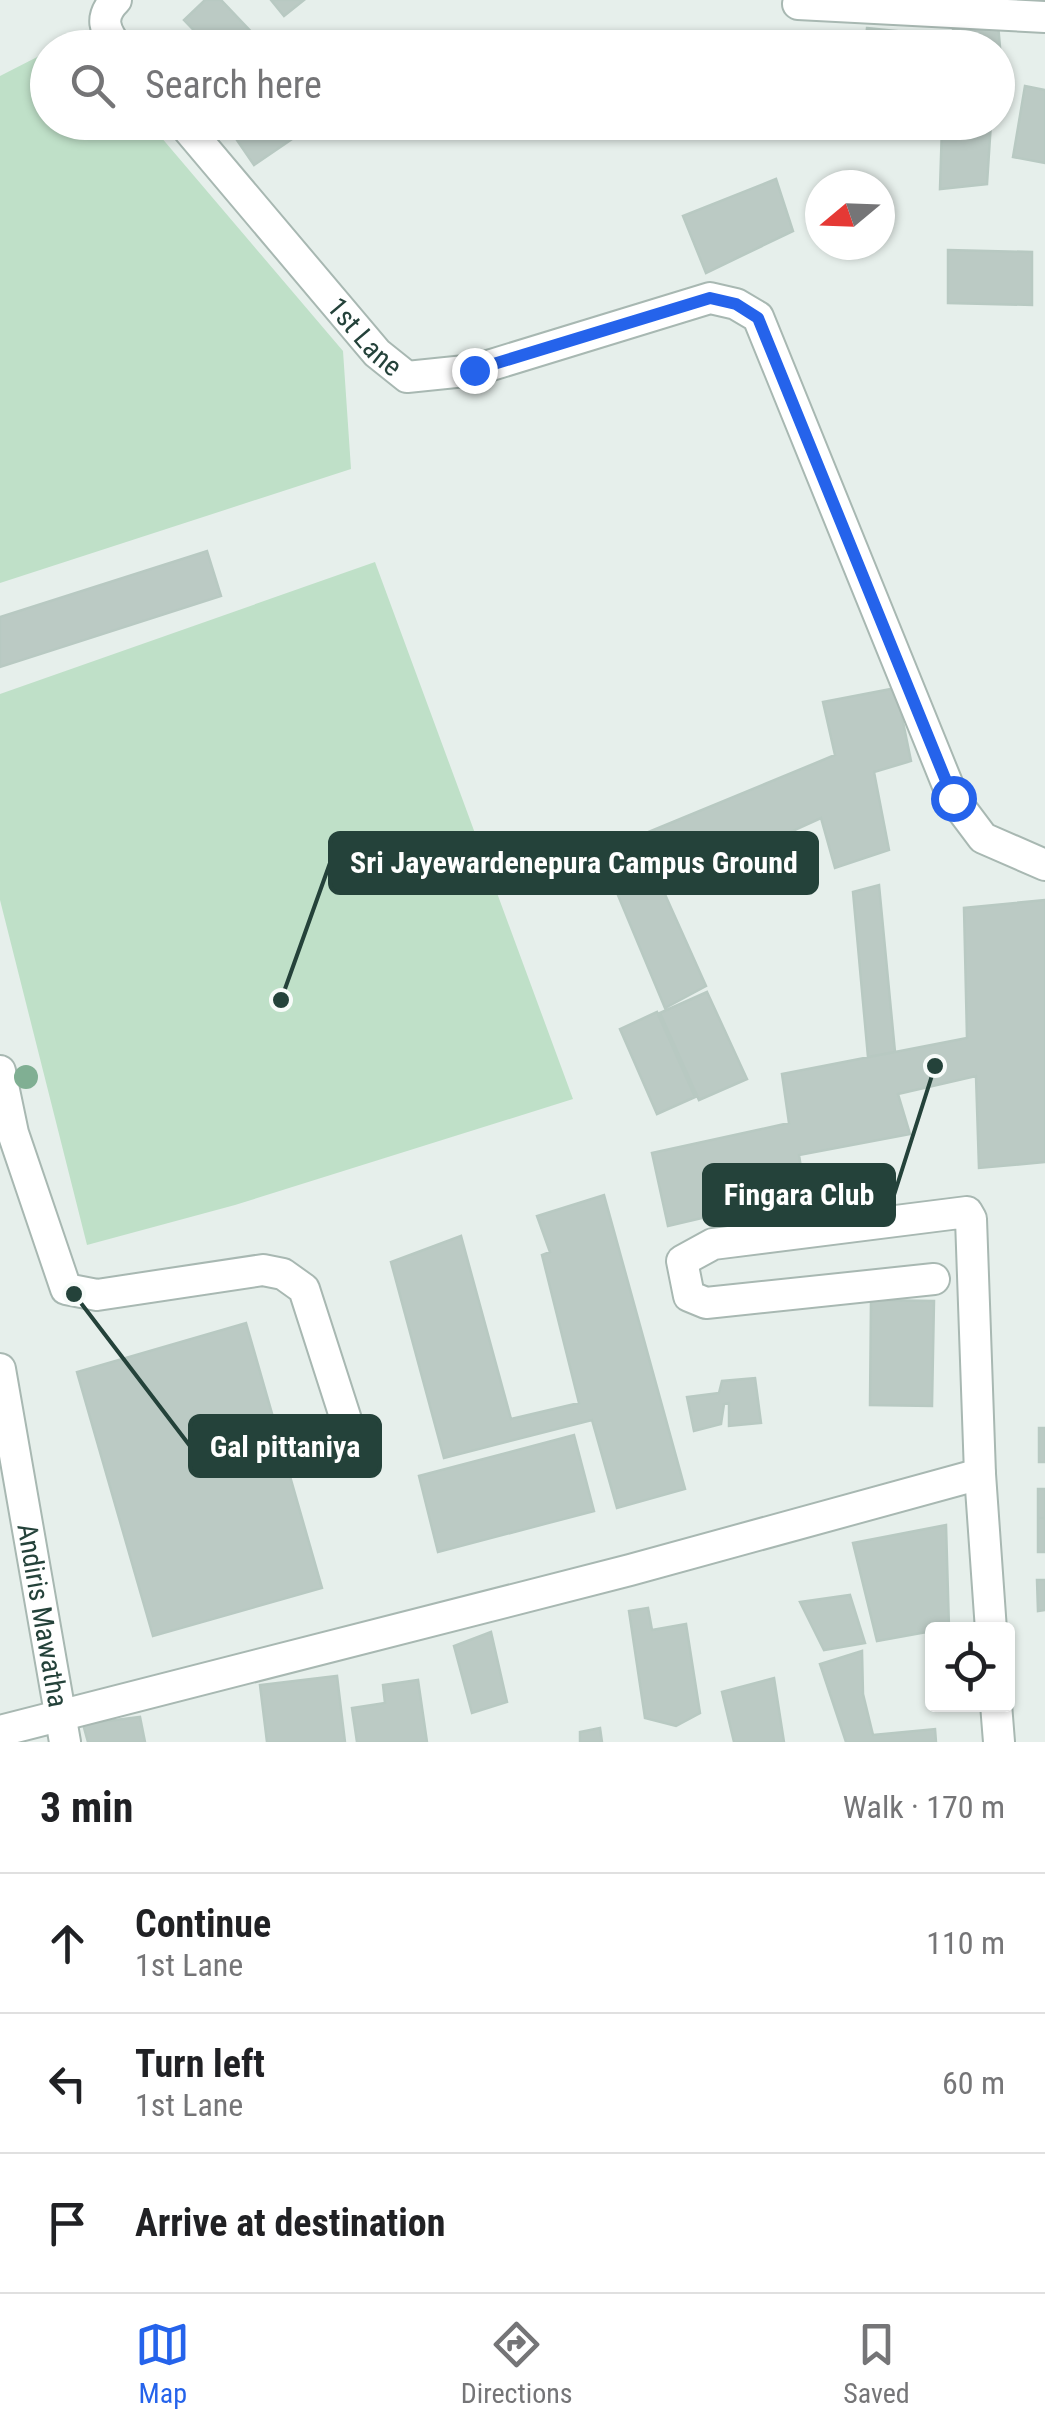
<!DOCTYPE html>
<meta charset="utf-8">
<style>
:root{--surface:#fff;--page:#f2f2f2;--text:#202124;--muted:#757577;--line:#e0e0e0;--accent:#2563eb}
body{margin:0;font-family:"Roboto Condensed",sans-serif;background:var(--page);color:var(--text)}
.controls{position:absolute;right:30px;bottom:30px;display:grid;overflow:hidden;border-radius:10px;box-shadow:0 2px 8px #0004}
.controls button{width:90px;height:90px;display:grid;place-items:center;padding:0;border:0;border-bottom:2px solid var(--line);background:var(--surface);color:var(--text);font:50px sans-serif}
.compass{position:absolute;left:805px;top:170px;width:90px;height:90px;border-radius:50%;background:var(--surface);box-shadow:0 2px 8px #0004;rotate:251deg}
.stop{position:absolute;width:30px;height:30px;margin:-22px;border:8px solid #2563eb;border-radius:50%;background:#fff}
.stop.end{background:#2563eb;border-color:#fff;box-shadow:0 2px 10px #0008}
.list{margin:0;padding:0;list-style:none}
h2{display:flex;justify-content:space-between;align-items:center;height:130px;margin:0;padding:0 40px;font-size:42px}
h2 small{font-size:32px;font-weight:400;color:var(--muted)}
.list li{display:grid;grid-template-columns:65px 1fr auto;gap:30px;align-items:center;box-sizing:border-box;height:140px;padding:0 40px;border-top:2px solid var(--line)}
.list b{display:block;font-size:38px;white-space:nowrap}
.list p{margin:0;font-size:32px;white-space:nowrap;color:var(--muted)}
.list em{font-size:32px;font-style:normal;color:var(--muted)}
.icon{flex:none;width:55px;height:55px;fill:none;stroke:currentColor;stroke-width:2;stroke-linecap:round;stroke-linejoin:round}
.map{position:relative;flex:none;width:1045px;height:1742px;overflow:hidden}
.search{position:absolute;background:var(--surface);box-shadow:0 2px 8px #0004;left:30px;right:30px;top:30px;height:110px;display:flex;align-items:center;gap:25px;box-sizing:border-box;padding:0 35px;border-radius:55px;color:var(--muted);font-size:38px}
.sheet{height:550px;background:var(--surface)}
nav{display:flex;justify-content:space-around;align-items:center;box-sizing:border-box;height:140px;border-top:2px solid var(--line);background:var(--surface);font-size:28px;color:var(--muted)}
nav a{display:grid;justify-items:center;gap:5px}
nav .on{color:var(--accent)}
.map>svg:first-child{display:block}
.green{fill:#bfe0c8}
.building{fill:#bbcac4;stroke:#b8c9c2;stroke-width:2.5}
.lines{fill:none;stroke-linecap:round;stroke-linejoin:round}
.minor-casing{stroke:#a8b8b2;stroke-width:34}
.minor{stroke:#fff;stroke-width:30}
.tree{fill:#80af93}
.route{stroke:#2563eb;stroke-width:12}
.labels{text-anchor:middle;dominant-baseline:central;stroke-width:9;stroke-linejoin:round;paint-order:stroke}
.street-label{font-size:28px;fill:#24423a;stroke:#f7fbf9}
.leader{fill:none;stroke:#24423a;stroke-width:4}
.callout-dot{fill:#24423a;stroke:#f7fbf9;stroke-width:4}
.callout{fill:#24423a;stroke:#24423a;stroke-width:4}
.callout-label{font-size:30px;text-anchor:middle;font-weight:bold;fill:#fff}
</style>
<div class="map">
<svg width="1045" height="1742" viewBox="0 0 1045 1742">
<rect width="100%" height="100%" fill="#e6efeb"/>
<path class="green" d="M45 53 48 122 149 123 343 351 351 469 0 583V76Z
M375 562 573 1099 235 1205 87 1245 0 900V694Z"/>
<path class="building" d="M205 0H221L259 40 251 48H211L184 20Z
M271 0H304L284 16Z
M998 24 1003 82 998 83V48H954L953 28Z
M867 28 907 32 906 48H865Z
M949 32 950 48H924L923 33Z
M1025 86 1045 90V163L1013 157Z
M234 122H317L254 165 228 127Z
M991 122 987 184 940 189 942 126Z
M776 179 793 231 706 273 683 216Z
M948 250 1032 252V305L948 303Z
M207 551 221 596 0 667V617Z
M896 688 911 761 874 772 889 850 835 868 821 818 663 890 706 986 665 1008 600 852 835 755 823 702Z
M879 885 895 1052 868 1057 853 892Z
M1045 900V1162L979 1168 976 1076 898 1094 910 1134 799 1155 805 1194 668 1226 652 1153 789 1123 782 1074 967 1038 964 908Z
M707 992 747 1079 699 1100 660 1013Z
M657 1012 695 1097 657 1114 620 1029Z
M604 1195 685 1489 617 1508 592 1420 444 1458 391 1262 461 1236 511 1419 579 1403 542 1255 550 1252 537 1216Z
M871 1300 934 1301 932 1406 870 1405Z
M246 1323 322 1588 153 1636 77 1372Z
M755 1378 761 1423 729 1426V1403L724 1404 721 1424 694 1431 687 1397 719 1393 722 1381Z
M1039 1428H1045V1462H1039Z
M574 1435 594 1511 438 1552 419 1476Z
M1038 1489H1045V1518H1038Z
M1038 1518H1045V1552H1038Z
M946 1525 949 1628 877 1641 853 1543Z
M1037 1580H1045V1610L1038 1611Z
M850 1595 865 1643 824 1650 800 1602Z
M648 1608 652 1630 686 1624 700 1713 676 1726 645 1718 629 1611Z
M491 1632 507 1702 472 1713 454 1646Z
M862 1651 863 1694 873 1735 935 1729 936 1742H846L820 1664Z
M337 1676 345 1742H267L260 1685Z
M774 1678 784 1742H734L722 1692Z
M418 1680 427 1742H357L352 1708 385 1703 383 1685Z
M140 1717 145 1742H88L83 1724Z
M600 1728 602 1742H580V1732Z"/>
<g class="lines">
<defs>
<g id="minor">
<path d="M116 0C99 17 104 30 118 48"/>
<path d="M798 4 1045 17"/>
<path id="s1" d="M182 122 377 353 407 377 475 370 710 298 736 304 758 317 953 798 983 838 1045 865"/>
<path d="M0 1071 13 1133 66 1289 97 1295 263 1270 283 1274 304 1289 359 1460"/>
<path d="M934 1279 706 1303 689 1296 682 1261 713 1244 967 1212 971 1219 980 1474 991 1630"/>
<path id="s2" d="M0 1369 65 1742"/>
<path d="M996 1704 999 1742"/>
<path d="M0 1731 630 1570 980 1474"/>
</g>
</defs>
<use href="#minor" class="minor-casing"/>
<use href="#minor" class="minor"/>
</g>
<circle class="tree" cx="26" cy="1077" r="12"/>
<g class="lines">
<path class="route" d="M474 370 710 298 736 304 758 318 953 798"/>
</g>
<g class="labels">
<g class="street-label">
<text stroke="none"><textPath href="#s1" startOffset="282">1st Lane</textPath></text>
<text stroke="none"><textPath href="#s2" startOffset="250">Andiris Mawatha</textPath></text>
</g>
</g>
<path class="leader" d="M281 1000L330 863M935 1066L894 1195M74 1294L190 1446"/>
<g class="callout-dot">
<circle cx="281" cy="1000" r="10"/>
<circle cx="935" cy="1066" r="10"/>
<circle cx="74" cy="1294" r="10"/>
</g>
<g class="callout">
<rect x="330" y="833" width="487" height="60" rx="10"/>
<rect x="704" y="1165" width="190" height="60" rx="10"/>
<rect x="190" y="1416" width="190" height="60" rx="10"/>
</g>
<g class="callout-label">
<text x="574" y="873">Sri Jayewardenepura Campus Ground</text>
<text x="799" y="1205">Fingara Club</text>
<text x="285" y="1457">Gal pittaniya</text>
</g>
</svg>
<div class="controls">
<button><svg class="icon" aria-label="locate" viewBox="0 0 24 24"><circle cx="12" cy="12" r="6"/><path d="M12 2v4M12 18v4M2 12h4M18 12h4"/></svg></button>
</div>
<svg class="compass" viewBox="-18 -18 36 36"><path d="M0-13l5 13h-10z" fill="#e53935"/><path d="M0 13l5-13h-10z" fill="#757577"/></svg>
<div class="stop" style="left:953px;top:798px"></div>
<div class="stop end" style="left:474px;top:370px"></div>
<div class="search"><svg class="icon" aria-label="search" viewBox="0 0 24 24"><circle cx="10" cy="10" r="6"/><path d="M15 15l6 6"/></svg>Search here</div>
</div>
<section class="sheet">
<h2>3 min<small>Walk · 170 m</small></h2>
<ul class="list">
<li><svg class="icon" aria-label="ahead" viewBox="0 0 24 24"><path d="M12 20V5M6 11l6-6 6 6"/></svg><div><b>Continue</b><p>1st Lane</p></div><em>110 m</em></li>
<li><svg class="icon" aria-label="left" viewBox="0 0 24 24"><path d="M17 20v-9H6M10 6l-5 5 5 5"/></svg><div><b>Turn left</b><p>1st Lane</p></div><em>60 m</em></li>
<li><svg class="icon" aria-label="arrive" viewBox="0 0 24 24"><path d="M6 21V4h12l-3 4 3 4H6"/></svg><div><b>Arrive at destination</b></div></li>
</ul>
</section>
<nav>
<a class="on"><svg class="icon" aria-label="map" viewBox="0 0 24 24"><path d="M3 6l6-2 6 2 6-2v14l-6 2-6-2-6 2zM9 4v14M15 6v14"/></svg>Map</a>
<a><svg class="icon" aria-label="directions" viewBox="0 0 24 24"><path d="M12 3l9 9-9 9-9-9zM9 14v-3h6M13 9l2 2-2 2"/></svg>Directions</a>
<a><svg class="icon" aria-label="saved" viewBox="0 0 24 24"><path d="M7 4h10v16l-5-4-5 4z"/></svg>Saved</a>
</nav>
